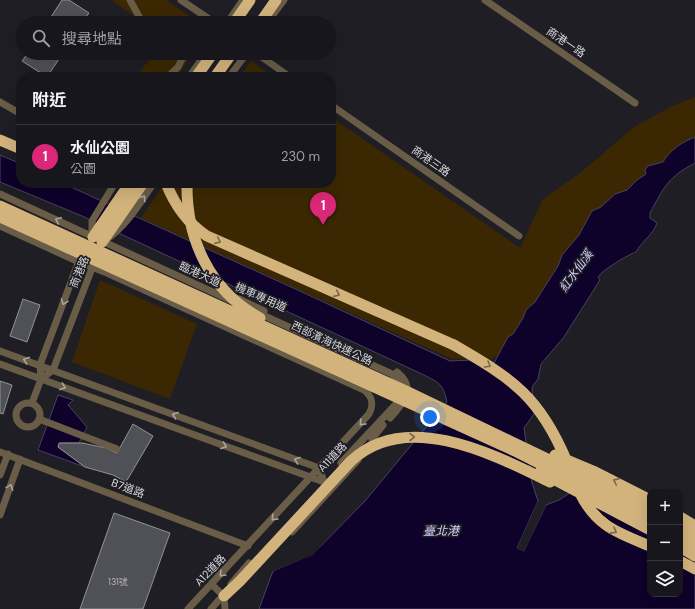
<!DOCTYPE html>
<html lang="zh-TW">
<meta charset="utf-8">
<style>
:root{--surface:#17161c;--page:#242329;--text:#f1f3f6;--muted:#9e9fa3;--line:#36353b;--accent:#db2777}
body{margin:0;font-family:"DM Sans","Noto Sans TC",sans-serif;background:var(--page);color:var(--text)}
.controls{position:absolute;right:12px;bottom:12px;display:grid;overflow:hidden;border-radius:8px;box-shadow:0 4px 16px #0002}
.controls button{width:36px;height:36px;display:grid;place-items:center;padding:0;border:0;border-bottom:1px solid var(--line);background:var(--surface);color:var(--text);font:20px sans-serif}
.you{position:absolute;left:430px;top:417px;width:14px;height:14px;margin:-10px;border:3px solid #fff;border-radius:50%;background:#1a73e8;box-shadow:0 0 0 6px #1a73e833}
.badge{display:grid;place-items:center;width:26px;height:26px;border-radius:50%;background:var(--accent);color:#fff;font-size:13px;font-weight:700}
.pin{position:absolute;translate:-50% -33px;filter:drop-shadow(0 1px 2px #0008)}
.pin::after{content:'';position:absolute;top:21px;width:14px;height:12px;background:inherit;clip-path:polygon(0 0,100% 0,50% 100%)}
.list{margin:0;padding:0;list-style:none}
h2{display:flex;justify-content:space-between;align-items:center;height:52px;margin:0;padding:0 16px;font-size:17px}
h2 small{font-size:13px;font-weight:400;color:var(--muted)}
.list li{display:grid;grid-template-columns:26px 1fr auto;gap:12px;align-items:center;box-sizing:border-box;height:64px;padding:0 16px;border-top:1px solid var(--line)}
.list b{display:block;font-size:15px;white-space:nowrap}
.list p{margin:0;font-size:13px;white-space:nowrap;color:var(--muted)}
.list em{font-size:13px;font-style:normal;color:var(--muted)}
.icon{flex:none;width:22px;height:22px;fill:none;stroke:currentColor;stroke-width:2;stroke-linecap:round;stroke-linejoin:round}
.map{position:relative;flex:none;width:695px;height:609px;overflow:hidden}
.search{position:absolute;background:var(--surface);box-shadow:0 4px 16px #0002;left:16px;top:16px;width:320px;height:44px;display:flex;align-items:center;gap:10px;box-sizing:border-box;padding:0 14px;border-radius:22px;color:var(--muted);font-size:15px}
.panel{position:absolute;background:var(--surface);box-shadow:0 4px 16px #0002;left:16px;top:72px;width:320px;height:116px;border-radius:16px}
.map>svg:first-child{display:block}
.green{fill:#3b2802}
.water{fill:#0e012a;stroke:#4a415f}
.pier{fill:#1f1e25}
.building{fill:#505057;stroke:#919199}
.lines{fill:none;stroke-linecap:round;stroke-linejoin:round}
.minor{stroke:#695d47;stroke-width:7}
.highway{stroke:#d3b37c;stroke-width:11}
.highway-bridge{stroke:#d3b37c;stroke-width:11}
.oneway{stroke:#aaa69f}
.oneway2{stroke:#796850}
.labels{text-anchor:middle;dominant-baseline:central;stroke-width:3.5;stroke-linejoin:round;paint-order:stroke}
.number-label{font-size:9px;fill:#b4b4b9}
.street-label{font-size:11px;fill:#d6d6da;stroke:#1f1e25}
.water-label{font-size:12px;font-style:italic;fill:#d1ccfc;stroke:#1f1e25}
</style>
<div class="map">
<svg width="695" height="609" viewBox="0 0 695 609">
<rect width="100%" height="100%" fill="#1f1e25"/>
<path class="green" d="M111 0H166L200 23H144Z
M154 53H193L177 77H136Z
M251 61 274 77H239Z
M695 97V143L500 354 486 362 472 358 452 359 141 218 165 183H331V117L520 248 543 199 579 174 634 127 672 106Z
M100 280 197 324 170 399 72 362Z"/>
<path class="water" d="M695 137V163C668 177 664 187 650 213V218L657 223C653 235 642 241 636 252 629 254 601 271 598 277L600 280 564 337 541 364 538 379 532 387 534 414 524 428 532 483 538 501 517 548 524 551 546 505 559 500 604 471 650 496V594H680V513L695 521V609H259L273 571 313 554 365 501 447 402C443 384 440 383 424 375L82 216 0 182V155L21 164V183H62L302 292 450 361 471 360 484 366 494 363 508 337 513 334 523 318 526 310 535 302 558 266 562 255 579 235 592 211 601 207 615 194 627 190 637 180 646 174 645 170 648 166 663 162C670 150 682 142 695 137Z
M58 395 73 400 68 405 87 427 79 443H60L58 447 85 467 38 450Z"/>
<path class="pier" d="M538 501 539 502 519 547 523 549 544 504 546 505 524 552 517 548Z
M340 524 313 555 273 571 276 567 312 553Z"/>
<path class="building" d="M62 0H69L89 13 82 23H47Z
M28 53H63L47 77 22 61Z
M23 299 40 305 27 342 10 336Z
M0 381 12 385 3 414 0 413Z
M133 424 153 436 126 482 113 475 85 467 58 447 59 443H82L106 448 117 453Z
M114 513 170 533 143 609H80Z"/>
<g class="lines">
<path class="minor" d="M130 0 142 22 145 23
M181 0 215 23
M485 0 635 103
M227 23 243 0
M267 23 284 0
M256 53 290 77
M168 77 178 67 185 53
M189 77 206 53
M229 77 247 53
M0 102 21 114
M331 105 519 236
M0 194 230 300
M0 226 79 262 107 273 364 390C372 396 374 405 369 414L188 609
M92 238V221L115 183
M107 239C127 226 140 202 154 183
M239 299 264 311
M256 312 392 374C402 382 405 392 397 403L341 463
M0 351 319 468 324 482
M0 364 324 482
M41 379 53 370 94 263
M16 415a12 12 0 1 1 24 0a12 12 0 1 1-24 0Z
M32 403 41 379 40 365 80 258
M390 418C404 403 417 388 397 372
M39 419 117 449
M372 439 383 425
M0 452 248 546
M0 475 8 454
M0 515 20 459
M292 532 358 460
M211 584 224 596 225 609
M231 584 249 563
M211 609 225 593"/>
<path class="highway" d="M234 23 250 0
M260 23 276 0
M196 77 213 53
M215 77 232 53
M0 140 21 149
M166 183C175 206 187 223 207 236L454 345
M93 237 130 183
M102 242 143 183
M680 517 695 526
M680 528 695 537
M680 538 695 547
M680 547 695 556
M680 561 695 569
M224 596 240 581 351 461C406 409 493 454 550 482"/>
<path class="highway-bridge" d="M187 183C186 239 210 291 260 318
M0 206 408 392 591 480 650 511
M0 217 517 452 587 487 650 521
M454 345C513 379 540 397 567 462
M555 455 593 471 650 500
M540 472 650 530
M580 493C596 526 618 533 650 546"/>
</g>
<defs><path id="oneway-chevron" d="M-2-3.5L2.5 0L-2 3.5" fill="none" stroke-width="1.6" stroke-linecap="round" stroke-linejoin="round"/></defs>
<g class="oneway">
<use href="#oneway-chevron" transform="translate(143 198) rotate(-55)"/>
<use href="#oneway-chevron" transform="translate(58 220) rotate(-155)"/>
<use href="#oneway-chevron" transform="translate(64 302) rotate(111)"/>
<use href="#oneway-chevron" transform="translate(26 360) rotate(-160)"/>
<use href="#oneway-chevron" transform="translate(63 387) rotate(20)"/>
<use href="#oneway-chevron" transform="translate(175 415) rotate(-160)"/>
<use href="#oneway-chevron" transform="translate(362 423) rotate(133)"/>
<use href="#oneway-chevron" transform="translate(224 446) rotate(20)"/>
<use href="#oneway-chevron" transform="translate(297 460) rotate(-160)"/>
<use href="#oneway-chevron" transform="translate(10 487) rotate(-70)"/>
<use href="#oneway-chevron" transform="translate(274 518) rotate(133)"/>
<use href="#oneway-chevron" transform="translate(222 574) rotate(134)"/>
</g>
<g class="oneway2">
<use href="#oneway-chevron" transform="translate(218 241) rotate(24)"/>
<use href="#oneway-chevron" transform="translate(337 294) rotate(24)"/>
<use href="#oneway-chevron" transform="translate(488 365) rotate(30)"/>
<use href="#oneway-chevron" transform="translate(412 437)"/>
<use href="#oneway-chevron" transform="translate(616 481) rotate(-154)"/>
<use href="#oneway-chevron" transform="translate(614 531) rotate(28)"/>
</g>
<g class="labels">
<g class="number-label">
<text x="118" y="582">131號</text>
</g>
<g class="street-label">
<text transform="translate(566 42) rotate(34)">商港一路</text>
<text transform="translate(431 161) rotate(35)">商港三路</text>
<text transform="translate(79 272) rotate(-68)">商港路</text>
<text transform="translate(200 274) rotate(24)">臨港大道</text>
<text transform="translate(261 297) rotate(24)">機車專用道</text>
<text transform="translate(332 343) rotate(25)">西部濱海快速公路</text>
<text transform="translate(332 457) rotate(-47)">A11道路</text>
<text transform="translate(128 488) rotate(21)">B7道路</text>
<text transform="translate(210 570) rotate(-46)">A12道路</text>
</g>
<g class="water-label">
<text transform="translate(576 271) rotate(-54)">紅水仙溪</text>
<text x="441" y="531">臺北港</text>
</g>
</g>
</svg>
<div class="controls">
<button>+</button>
<button>−</button>
<button><svg class="icon" aria-label="layers" viewBox="0 0 24 24"><path d="M12 4l9 5-9 5-9-5zM3 14l9 5 9-5"/></svg></button>
</div>
<div class="you"></div>
<div class="pin badge" style="left:323px;top:225px">1</div>
<div class="search"><svg class="icon" aria-label="search" viewBox="0 0 24 24"><circle cx="10" cy="10" r="6"/><path d="M15 15l6 6"/></svg>搜尋地點</div>
<section class="panel">
<h2>附近<small></small></h2>
<ul class="list">
<li><span class="badge">1</span><div><b>水仙公園</b><p>公園</p></div><em>230 m</em></li>
</ul>
</section>
</div>
